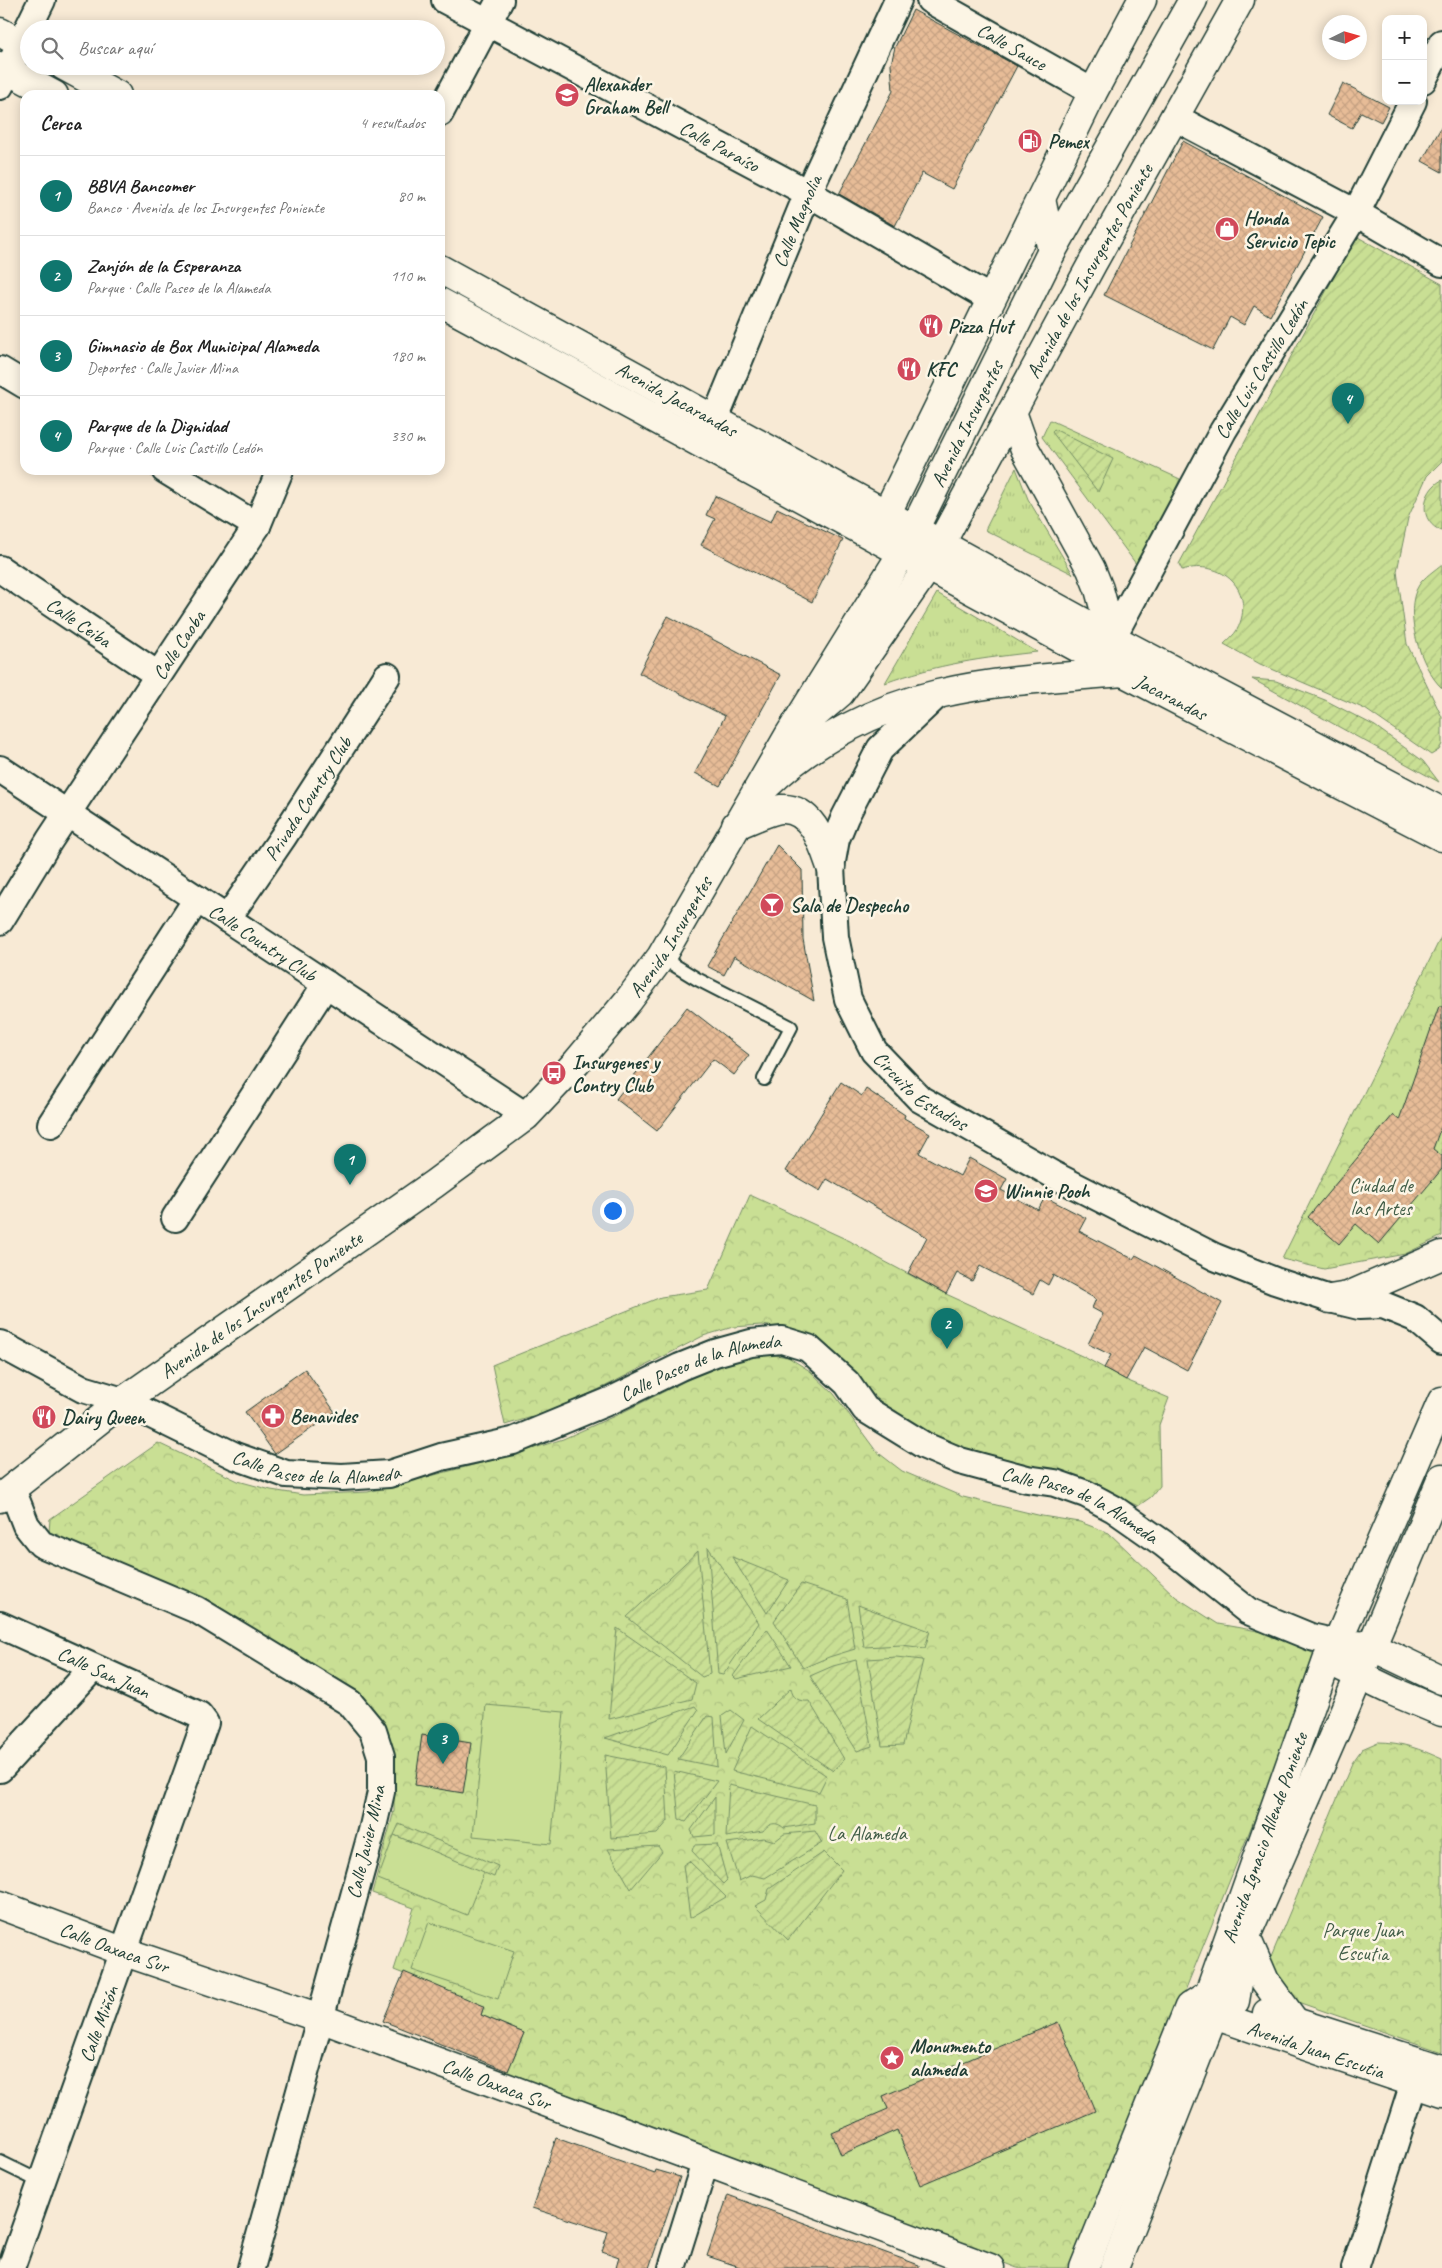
<!DOCTYPE html>
<html lang="es">
<meta charset="utf-8">
<style>
:root{--surface:#fff;--page:#f2f2f2;--text:#222;--muted:#767676;--line:#e0e0e0;--accent:#0f766e}
body{margin:0;font-family:Caveat,sans-serif;background:var(--page);color:var(--text)}
.controls{position:absolute;right:15px;top:15px;display:grid;overflow:hidden;border-radius:10px;box-shadow:0 2px 12px #0003}
.controls button{width:45px;height:45px;display:grid;place-items:center;padding:0;border:0;border-bottom:1px solid var(--line);background:var(--surface);color:var(--text);font:25px sans-serif}
.compass{position:absolute;left:1322px;top:15px;width:45px;height:45px;border-radius:50%;background:var(--surface);box-shadow:0 2px 12px #0003;rotate:85deg}
.you{position:absolute;left:612px;top:1210px;width:18px;height:18px;margin:-12px;border:4px solid #fff;border-radius:50%;background:#1a73e8;box-shadow:0 0 0 8px #1a73e833}
.badge{display:grid;place-items:center;width:32px;height:32px;border-radius:50%;background:var(--accent);color:#fff;font-size:16px;font-weight:700}
.pin{position:absolute;translate:-50% -41px;filter:drop-shadow(0 1px 2px #0008)}
.pin::after{content:'';position:absolute;top:26px;width:18px;height:15px;background:inherit;clip-path:polygon(0 0,100% 0,50% 100%)}
.list{margin:0;padding:0;list-style:none}
h2{display:flex;justify-content:space-between;align-items:center;height:65px;margin:0;padding:0 20px;font-size:21px}
h2 small{font-size:16px;font-weight:400;color:var(--muted)}
.list li{display:grid;grid-template-columns:32px 1fr auto;gap:15px;align-items:center;box-sizing:border-box;height:80px;padding:0 20px;border-top:1px solid var(--line)}
.list b{display:block;font-size:19px;white-space:nowrap}
.list p{margin:0;font-size:16px;white-space:nowrap;color:var(--muted)}
.list em{font-size:16px;font-style:normal;color:var(--muted)}
.icon{flex:none;width:28px;height:28px;fill:none;stroke:currentColor;stroke-width:2;stroke-linecap:round;stroke-linejoin:round}
.map{position:relative;flex:none;width:1442px;height:2268px;overflow:hidden}
.search{position:absolute;background:var(--surface);box-shadow:0 2px 12px #0003;left:20px;top:20px;width:425px;height:55px;display:flex;align-items:center;gap:12px;box-sizing:border-box;padding:0 18px;border-radius:28px;color:var(--muted);font-size:19px}
.panel{position:absolute;background:var(--surface);box-shadow:0 2px 12px #0003;left:20px;top:90px;width:425px;height:385px;border-radius:15px}
.map>svg:first-child{display:block}
.grass{fill:url(#grass-tufts);stroke:#748e64}
.park{fill:url(#park-crowns);stroke:#748e64}
.garden{fill:url(#garden-furrows);stroke:#748e64}
.pitch{fill:#c9df94;stroke:#748e64}
.building{fill:url(#building-cross-hatch);stroke:#1f3d34}
.lines{fill:none;stroke-linecap:round;stroke-linejoin:round}
.lane-casing{stroke:#1f3d34;stroke-width:16}
.street-casing{stroke:#1f3d34;stroke-width:30}
.secondary-casing{stroke:#1f3d34;stroke-width:31}
.primary-casing{stroke:#1f3d34;stroke-width:31}
.highway-casing{stroke:#1f3d34;stroke-width:31}
.lane{stroke:#fcf5e5;stroke-width:12}
.street{stroke:#fcf5e5;stroke-width:26}
.secondary{stroke:#fcf5e5;stroke-width:28}
.primary{stroke:#fcf5e5;stroke-width:28}
.highway{stroke:#fcf5e5;stroke-width:28}
.labels{text-anchor:middle;dominant-baseline:central;stroke-width:5;stroke-linejoin:round;paint-order:stroke}
.street-label{font-size:20px;fill:#1f3d34;stroke:#fcf5e5}
.poi-label{font-size:20px;font-weight:bold;fill:#1f3d34;stroke:#fcf5e5;text-anchor:start}
.park-label{font-size:20px;fill:#415d47;stroke:#fcf5e5}
</style>
<div class="map">
<svg width="1442" height="2268" viewBox="0 0 1442 2268">
<defs>
<pattern id="grass-tufts" width="24" height="20" patternUnits="userSpaceOnUse" patternTransform="scale(1.25)"><rect width="24" height="20" fill="#c9df94"/><path d="M3 7l-1-3M5 7V3M7 7l1-3M15 17l-1-3M17 17v-4M19 17l1-3" fill="none" stroke="#acc080"/></pattern>
<pattern id="park-crowns" width="20" height="18" patternUnits="userSpaceOnUse" patternTransform="scale(1.25)"><rect width="20" height="18" fill="#c9df94"/><path d="M2 6a3 3 0 1 1 6 0M12 15a3 3 0 1 1 6 0" fill="none" stroke="#acc080"/></pattern>
<pattern id="garden-furrows" width="10" height="10" patternUnits="userSpaceOnUse" patternTransform="scale(1.25)"><rect width="10" height="10" fill="#c9df94"/><path d="M-1 1l2-2M0 10L10 0M9 11l2-2" fill="none" stroke="#acc080"/></pattern>
<pattern id="building-cross-hatch" width="8" height="8" patternUnits="userSpaceOnUse" patternTransform="scale(1.25)"><rect width="8" height="8" fill="#e7bc97"/><path d="M0 0l8 8M0 8l8-8" fill="none" stroke="#c6a283"/></pattern>
</defs>
<rect width="100%" height="100%" fill="#f8ead5"/>
<filter id="ink" filterUnits="userSpaceOnUse"><feTurbulence type="fractalNoise" baseFrequency=".02" numOctaves="2"/><feDisplacementMap in="SourceGraphic" scale="10" xChannelSelector="R" yChannelSelector="G"/><feConvolveMatrix kernelMatrix="1 2 1 2 8 2 1 2 1" color-interpolation-filters="sRGB"/></filter>
<g filter="url(#ink)">
<path class="grass" d="M1016 468 1028 499 1073 574 985 530Z
M937 593 1037 652C983 658 937 664 885 683Z"/>
<path class="park" d="M1050 420 1180 479 1139 568 1042 437Z
M1442 935V1236L1405 1254 1324 1269 1282 1259Z
M750 1195 850 1241 880 1259 946 1294 1084 1357 1126 1380 1169 1398 1159 1425 1160 1486 1151 1497 1138 1506 1076 1477 938 1441 891 1411 868 1390 849 1368 825 1347 796 1330 762 1325 733 1327 703 1336 606 1386 549 1412 505 1425 492 1365 661 1297 708 1290Z
M757 1352 788 1357 810 1371 834 1394 876 1451 902 1471 963 1497 1042 1516 1080 1522 1109 1533 1176 1597 1218 1624 1275 1634 1320 1657 1073 2268H1017L666 2131 507 2073 524 2033 481 2015 484 2006 394 1970 414 1908 372 1893 394 1811V1757L383 1724 261 1635 146 1573 61 1539 49 1532 50 1519 158 1443 238 1481 271 1490 303 1495 368 1492 516 1454 563 1439 619 1414 725 1361Z
M1378 1742C1402 1742 1420 1749 1442 1759V2052L1289 1999 1269 1962 1352 1763 1362 1749Z"/>
<path class="garden" d="M1356 236 1442 284V461L1427 476 1408 518 1397 571 1407 644 1442 717V744L1439 750 1431 755 1365 709 1260 664 1224 644C1228 640 1234 635 1237 630 1257 591 1222 558 1182 570L1179 564Z
M1054 429 1113 459 1098 492 1052 432Z
M1442 480V531C1418 522 1421 491 1442 480Z
M1442 564V688C1421 669 1402 611 1419 585 1424 577 1435 570 1442 564Z
M1252 679 1276 681 1325 700 1375 726 1423 761 1439 782Z
M708 1547 759 1623 723 1675 718 1674Z
M698 1551 710 1674 702 1677 627 1617Z
M732 1557 789 1580 767 1613Z
M801 1584 847 1599 855 1649 829 1657 803 1668 774 1621Z
M858 1605 930 1631 925 1648 902 1645 864 1647Z
M617 1628 696 1683 692 1699 609 1719Z
M767 1629 791 1666 736 1679 733 1676Z
M896 1657 923 1660 903 1745 882 1746 868 1659Z
M856 1660 872 1746 857 1751 810 1676 833 1666Z
M791 1688C792 1698 799 1702 809 1701L844 1759 833 1771 758 1719Z
M695 1706 698 1710 668 1755 605 1738Z
M731 1710 744 1720 726 1754 722 1716Z
M707 1716 714 1717 717 1767 678 1759Z
M752 1726 827 1776 819 1792 732 1771Z
M605 1755 665 1767 668 1821 657 1834 611 1838Z
M674 1771 717 1781 686 1822 679 1819Z
M729 1785 815 1805V1823L784 1828C776 1821 769 1823 763 1831L726 1837Z
M715 1797V1835L694 1837 691 1830Z
M399 1824 498 1866 494 1877 394 1835Z
M815 1831 822 1843 765 1878 752 1875 739 1881 727 1843 764 1838 775 1841 784 1834Z
M717 1844 727 1880 723 1884 692 1851 694 1845Z
M658 1846 662 1852 631 1889 608 1849Z
M824 1852 842 1870 788 1940 755 1906 766 1900 769 1889Z
M689 1861 726 1897 690 1918 683 1865Z"/>
<path class="pitch" d="M486 1705 564 1712 551 1844 473 1836Z
M394 1835 484 1872 467 1915 378 1879Z
M429 1922 514 1951 498 1999 412 1970Z"/>
<path class="building" d="M913 10 1017 66 952 189 922 173 895 226 839 194 893 91 891 64 895 47Z
M1343 83 1389 107 1381 122 1361 112 1352 128 1327 115Z
M1442 126V172L1422 161Z
M1183 141 1323 217 1270 316 1254 306 1244 325 1230 317 1213 350 1104 295Z
M715 496 771 522 777 508 843 540 812 602 701 545 715 519 706 515Z
M668 616 781 675 720 786 695 773 725 716 639 673Z
M777 845 802 870 803 939 814 1001 734 956 724 975 707 966Z
M1439 1006H1442V1124L1433 1149 1442 1156V1169L1379 1244 1356 1224 1339 1244 1308 1217 1393 1115 1399 1120Z
M687 1007 749 1055 734 1075 713 1059 657 1131 616 1099Z
M841 1082 862 1096 866 1089 905 1115 904 1118 930 1133 919 1153 960 1176 969 1158 1007 1179 1001 1190 1038 1210 1045 1197 1086 1218 1079 1231 1133 1259 1136 1255 1222 1303 1187 1370 1144 1347 1126 1380 1104 1368 1111 1355 1088 1344 1103 1314 1092 1308 1096 1299 1053 1275 1048 1285 1040 1280 1033 1294 980 1266 972 1281 957 1273 946 1294 908 1273 927 1237 827 1179 820 1191 786 1171Z
M305 1369 335 1412 275 1454 245 1412Z
M422 1735 471 1743 463 1793 415 1785Z
M404 1972 484 2006 481 2015 524 2033 508 2071 383 2021Z
M1058 2022 1095 2111 920 2185 897 2130 841 2155 832 2133 888 2109 883 2096Z
M556 2138 655 2173 656 2170 680 2177 649 2268H616L619 2257 602 2251 608 2232 532 2208Z
M728 2195 919 2265V2268H743L707 2256Z"/>
<g class="lines">
<defs>
<path id="lane" d="M661 957 697 979 791 1027 764 1079
M0 2162 41 2182"/>
<g id="street">
<path id="s1" d="M445 0 808 193 991 299"/>
<path id="s2" d="M930 0 1093 92"/>
<path d="M1423 80 1442 43"/>
<path d="M0 86 42 0"/>
<path d="M440 113 500 0"/>
<path d="M1174 117 1356 213 1442 263"/>
<path d="M0 370 25 385"/>
<path id="s3" d="M706 441 808 193 898 0"/>
<path d="M165 470 257 526"/>
<path id="s4" d="M0 569 158 675"/>
<path id="s5" d="M1112 638 1223 431 1356 213 1413 101"/>
<path id="s6" d="M938 694 880 749 845 817 836 839 831 867 835 937 848 999 874 1051 920 1099 1052 1174 1215 1257 1275 1281 1330 1299 1359 1306 1383 1305 1415 1318 1442 1341"/>
<path id="s7" d="M0 769 526 1116"/>
<path id="s8" d="M227 919 283 837 387 676"/>
<path id="s9" d="M0 921 49 841 257 526 280 470"/>
<path d="M51 1124 197 899"/>
<path d="M175 1218 326 984"/>
<path id="s10" d="M0 1344 83 1389 123 1401 235 1456 286 1474 342 1477 389 1474 441 1457 513 1441 612 1400 680 1367 715 1353 751 1343 782 1340 808 1348 847 1383 865 1409 925 1446 960 1461 1027 1479 1055 1483 1086 1494 1114 1509 1164 1544 1248 1611 1311 1637 1337 1643"/>
<path d="M12 1489 26 1525 41 1544 197 1610 350 1703 373 1731 381 1756V1792L372 1831 251 2268"/>
<path id="s11" d="M0 1625 199 1715 205 1723 11 2268"/>
<path d="M0 1769 93 1668"/>
<path d="M672 2268 705 2163"/>
<path d="M1355 2268 1414 2083 1432 2069"/>
</g>
<g id="secondary">
<path d="M0 32 29 48"/>
<path d="M0 66 54 95"/>
<path d="M64 66 117 95"/>
<path id="s12" d="M440 269 1112 638 1442 812"/>
<path id="s13" d="M440 302 1123 672 1442 837"/>
<path d="M1330 1299 1348 1296 1442 1255"/>
<path d="M1354 1645 1371 1646 1442 1680"/>
<path d="M1342 1667 1394 1692 1442 1712"/>
<path id="s14" d="M0 1905 125 1952 320 2018 990 2268"/>
<path d="M1246 1937 1265 1981 1295 2022"/>
<path id="s15" d="M1202 2011 1442 2092"/>
<path d="M1267 2013 1442 2069"/>
<path id="s16" d="M1084 2268 1189 2007 1209 1994 1327 1660 1337 1643 1442 1401"/>
<path d="M1114 2268 1214 2014 1235 2001 1246 1936 1343 1714 1442 1478"/>
</g>
<g id="primary">
<path d="M1012 412 1025 449 1091 569 1099 589 1112 638"/>
<path d="M875 537 1093 92 1142 0"/>
<path id="s17" d="M794 732 840 693 928 567 1092 264 1240 0"/>
</g>
<g id="highway">
<path d="M1041 199 1052 251"/>
<path d="M766 786C812 741 876 708 938 694 998 680 1061 677 1123 672"/>
<path d="M736 825C748 821 769 810 781 809 812 807 823 844 831 867"/>
<path id="s18" d="M0 1498 123 1401 434 1184 526 1116 577 1062 628 1001 661 957 788 737 903 552 1052 251 1193 0"/>
</g>
</defs>
<use href="#lane" class="lane-casing"/>
<use href="#street" class="street-casing"/>
<use href="#secondary" class="secondary-casing"/>
<use href="#primary" class="primary-casing"/>
<use href="#highway" class="highway-casing"/>
<use href="#lane" class="lane"/>
<use href="#street" class="street"/>
<use href="#secondary" class="secondary"/>
<use href="#primary" class="primary"/>
<use href="#highway" class="highway"/>
</g>
</g>
<defs>
<symbol id="school-disc" viewBox="-11 -11 22 22"><circle r="9.5" fill="#d1495b" stroke="#fcf5e5"/><path d="M0-5L7-2L0 1L-7-2ZM-4 1L0 2.5L4 1V4Q0 6-4 4Z" fill="#fff"/></symbol>
<symbol id="fuel-disc" viewBox="-11 -11 22 22"><circle r="9.5" fill="#d1495b" stroke="#fcf5e5"/><path d="M-5.5-6h7V0h2V4h1.3V-2.5L3-4.5l.8-.8L6-3V5H2.5V1h-1V6h-7ZM-4.2-4.7v3.2H.2V-4.7Z" fill="#fff"/></symbol>
<symbol id="shop-disc" viewBox="-11 -11 22 22"><circle r="9.5" fill="#d1495b" stroke="#fcf5e5"/><path d="M-5-2.5h2.3a2.7 3.5 0 0 1 5.4 0H5L5.5 6h-11ZM-1.5-2.5h3a1.5 2.3 0 0 0-3 0Z" fill="#fff"/></symbol>
<symbol id="restaurant-disc" viewBox="-11 -11 22 22"><circle r="9.5" fill="#d1495b" stroke="#fcf5e5"/><path d="M-5-6h1v4h1v-4h1v4h1v-4h1v5L-1.5 .5V6h-2V.5L-5-1ZM5-6V6H3V1.5H1.5Q1.5-4 5-6Z" fill="#fff"/></symbol>
<symbol id="bar-disc" viewBox="-11 -11 22 22"><circle r="9.5" fill="#d1495b" stroke="#fcf5e5"/><path d="M-6-5H6L.8 .8V4.5H3.5V6h-7V4.5H-.8V.8Z" fill="#fff"/></symbol>
<symbol id="bus-disc" viewBox="-11 -11 22 22"><circle r="9.5" fill="#d1495b" stroke="#fcf5e5"/><path d="M-5-6H5V4H4V6H2V4H-2V6H-4V4H-5ZM-3.5-4V0h7V-4ZM-3.5 1.2v1.5H-2V1.2ZM2 1.2v1.5H3.5V1.2Z" fill="#fff"/></symbol>
<symbol id="pharmacy-disc" viewBox="-11 -11 22 22"><circle r="9.5" fill="#d1495b" stroke="#fcf5e5"/><path d="M-2-6h4v4h4v4h-4v4h-4v-4h-4v-4h4Z" fill="#fff"/></symbol>
<symbol id="sight-disc" viewBox="-11 -11 22 22"><circle r="9.5" fill="#d1495b" stroke="#fcf5e5"/><path d="M0-6L1.8-2.2L6-1.7L2.9 1.2L3.7 5.4L0 3.3L-3.7 5.4L-2.9 1.2L-6-1.7L-1.8-2.2Z" fill="#fff"/></symbol>
</defs>
<g fill-rule="evenodd">
<use href="#school-disc" x="553" y="81" width="28" height="28"/>
<use href="#fuel-disc" x="1016" y="127" width="28" height="28"/>
<use href="#shop-disc" x="1213" y="215" width="28" height="28"/>
<use href="#restaurant-disc" x="917" y="312" width="28" height="28"/>
<use href="#restaurant-disc" x="895" y="355" width="28" height="28"/>
<use href="#bar-disc" x="758" y="891" width="28" height="28"/>
<use href="#bus-disc" x="540" y="1059" width="28" height="28"/>
<use href="#school-disc" x="972" y="1177" width="28" height="28"/>
<use href="#pharmacy-disc" x="259" y="1402" width="28" height="28"/>
<use href="#restaurant-disc" x="30" y="1403" width="28" height="28"/>
<use href="#sight-disc" x="878" y="2044" width="28" height="28"/>
</g>
<g class="labels">
<g class="street-label">
<text stroke="none"><textPath href="#s2" startOffset="94">Calle Sauce</textPath></text>
<text stroke="none"><textPath href="#s1" startOffset="311">Calle Paraíso</textPath></text>
<text stroke="none"><textPath href="#s3" startOffset="238">Calle Magnolia</textPath></text>
<text stroke="none"><textPath href="#s17" startOffset="551">Avenida de los Insurgentes Poniente</textPath></text>
<text stroke="none"><textPath href="#s5" startOffset="308">Calle Luis Castillo Ledón</textPath></text>
<text stroke="none"><textPath href="#s12" startOffset="270">Avenida Jacarandas</textPath></text>
<text stroke="none"><textPath href="#s18" startOffset="1474">Avenida Insurgentes</textPath></text>
<text stroke="none"><textPath href="#s4" startOffset="95">Calle Ceiba</textPath></text>
<text stroke="none"><textPath href="#s9" startOffset="329">Calle Caoba</textPath></text>
<text stroke="none"><textPath href="#s13" startOffset="831">Jacarandas</textPath></text>
<text stroke="none"><textPath href="#s8" startOffset="145">Privada Country Club</textPath></text>
<text stroke="none"><textPath href="#s18" startOffset="881">Avenida Insurgentes</textPath></text>
<text stroke="none"><textPath href="#s7" startOffset="315">Calle Country Club</textPath></text>
<text stroke="none"><textPath href="#s6" startOffset="462">Circuito Estadios</textPath></text>
<text stroke="none"><textPath href="#s18" startOffset="325">Avenida de los Insurgentes Poniente</textPath></text>
<text stroke="none"><textPath href="#s10" startOffset="749">Calle Paseo de la Alameda</textPath></text>
<text stroke="none"><textPath href="#s10" startOffset="344">Calle Paseo de la Alameda</textPath></text>
<text stroke="none"><textPath href="#s10" startOffset="1184">Calle Paseo de la Alameda</textPath></text>
<text stroke="none"><textPath href="#s11" startOffset="114">Calle San Juan</textPath></text>
<text stroke="none"><textPath href="#s16" startOffset="471">Avenida Ignacio Allende Poniente</textPath></text>
<text transform="translate(366 1842) rotate(-77)">Calle Javier Mina</text>
<text stroke="none"><textPath href="#s14" startOffset="122">Calle Oaxaca Sur</textPath></text>
<text transform="translate(99 2024) rotate(-70)">Calle Miñón</text>
<text stroke="none"><textPath href="#s15" startOffset="120">Avenida Juan Escutia</textPath></text>
<text stroke="none"><textPath href="#s14" startOffset="528">Calle Oaxaca Sur</textPath></text>
</g>
<g class="poi-label">
<text x="584" y="84">Alexander<tspan x="584" dy="23">Graham Bell</tspan></text>
<text x="1048" y="141">Pemex</text>
<text x="1244" y="218">Honda<tspan x="1244" dy="23">Servicio Tepic</tspan></text>
<text x="948" y="326">Pizza Hut</text>
<text x="926" y="369">KFC</text>
<text x="790" y="905">Sala de Despecho</text>
<text x="572" y="1062">Insurgenes y<tspan x="572" dy="23">Contry Club</tspan></text>
<text x="1004" y="1191">Winnie Pooh</text>
<text x="290" y="1416">Benavides</text>
<text x="62" y="1417">Dairy Queen</text>
<text x="910" y="2046">Monumento<tspan x="910" dy="23">alameda</tspan></text>
</g>
<g class="park-label">
<text x="1381" y="1185">Ciudad de<tspan x="1381" dy="23">las Artes</tspan></text>
<text x="867" y="1833">La Alameda</text>
<text x="1363" y="1930">Parque Juan<tspan x="1363" dy="23">Escutia</tspan></text>
</g>
</g>
</svg>
<div class="controls">
<button>+</button>
<button>−</button>
</div>
<svg class="compass" viewBox="-18 -18 36 36"><path d="M0-13l5 13h-10z" fill="#e53935"/><path d="M0 13l5-13h-10z" fill="#767676"/></svg>
<div class="you"></div>
<div class="pin badge" style="left:350px;top:1185px">1</div>
<div class="pin badge" style="left:947px;top:1349px">2</div>
<div class="pin badge" style="left:443px;top:1764px">3</div>
<div class="pin badge" style="left:1348px;top:424px">4</div>
<div class="search"><svg class="icon" aria-label="search" viewBox="0 0 24 24"><circle cx="10" cy="10" r="6"/><path d="M15 15l6 6"/></svg>Buscar aquí</div>
<section class="panel">
<h2>Cerca<small>4 resultados</small></h2>
<ul class="list">
<li><span class="badge">1</span><div><b>BBVA Bancomer</b><p>Banco · Avenida de los Insurgentes Poniente</p></div><em>80 m</em></li>
<li><span class="badge">2</span><div><b>Zanjón de la Esperanza</b><p>Parque · Calle Paseo de la Alameda</p></div><em>110 m</em></li>
<li><span class="badge">3</span><div><b>Gimnasio de Box Municipal Alameda</b><p>Deportes · Calle Javier Mina</p></div><em>180 m</em></li>
<li><span class="badge">4</span><div><b>Parque de la Dignidad</b><p>Parque · Calle Luis Castillo Ledón</p></div><em>330 m</em></li>
</ul>
</section>
</div>
